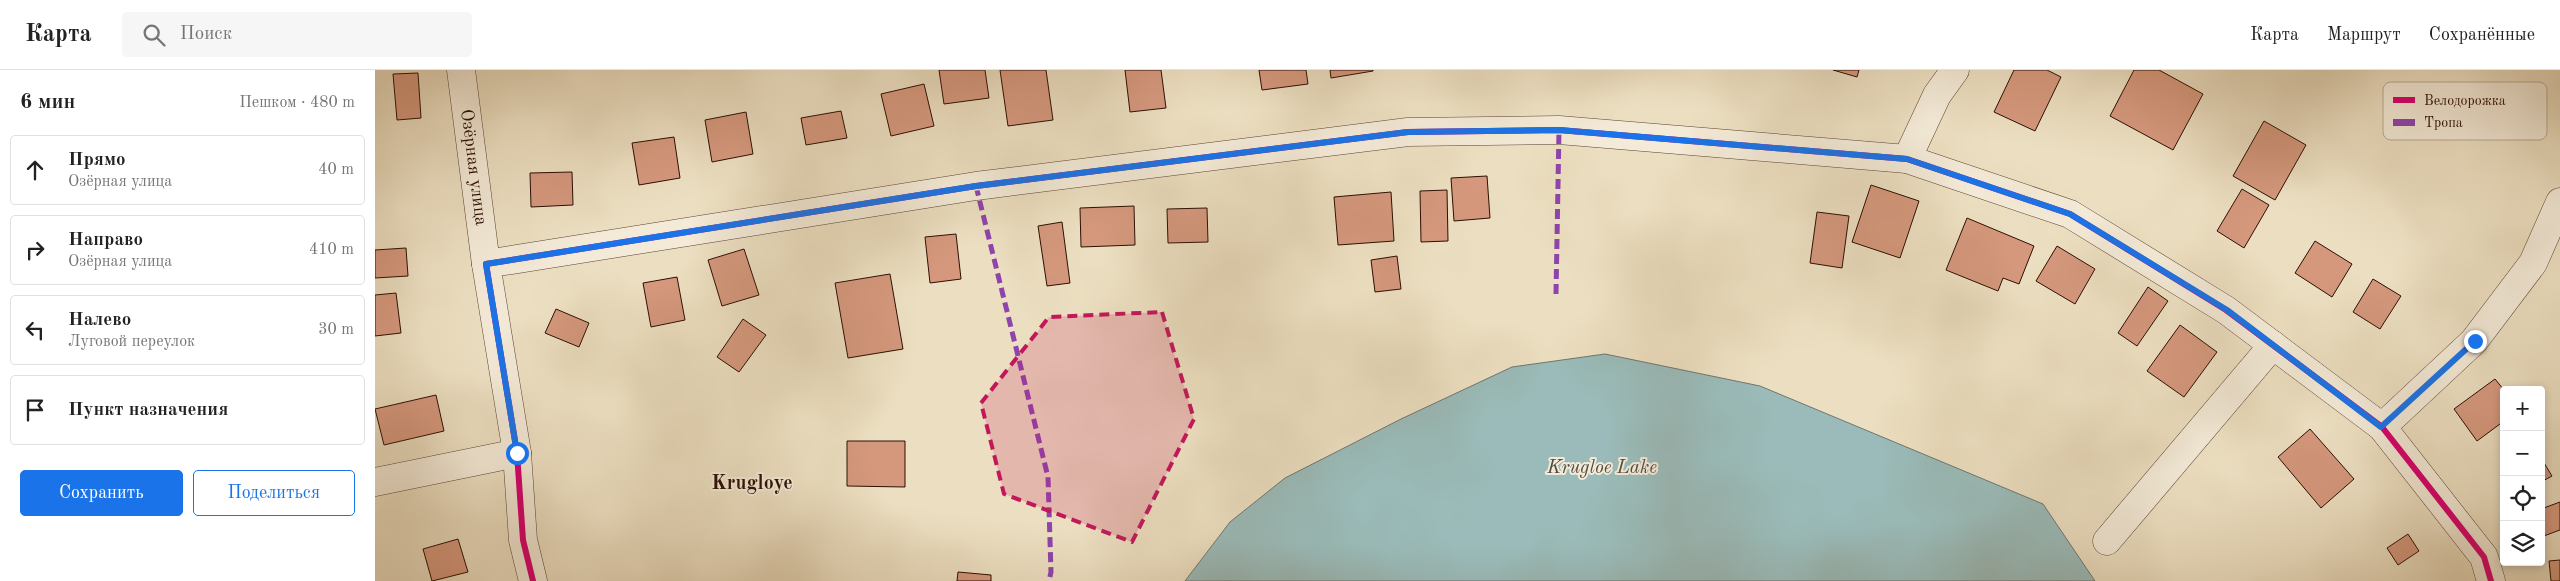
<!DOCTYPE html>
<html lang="ru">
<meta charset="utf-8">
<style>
:root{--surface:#fff;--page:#f6f6f6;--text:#222;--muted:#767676;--line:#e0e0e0;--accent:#1a73e8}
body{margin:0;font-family:"Old Standard TT",serif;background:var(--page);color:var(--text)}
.controls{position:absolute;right:15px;bottom:15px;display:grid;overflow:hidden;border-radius:5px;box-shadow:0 2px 8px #0003}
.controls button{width:45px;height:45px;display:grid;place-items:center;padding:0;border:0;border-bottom:1px solid var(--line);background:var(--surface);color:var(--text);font:25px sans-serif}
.stop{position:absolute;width:15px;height:15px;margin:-11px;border:4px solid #1a73e8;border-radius:50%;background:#fff}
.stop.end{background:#1a73e8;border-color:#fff;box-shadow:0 1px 5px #0008}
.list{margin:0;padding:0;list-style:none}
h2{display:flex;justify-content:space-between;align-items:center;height:65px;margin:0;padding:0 20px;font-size:21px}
h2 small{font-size:16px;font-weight:400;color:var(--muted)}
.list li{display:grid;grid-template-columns:32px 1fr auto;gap:15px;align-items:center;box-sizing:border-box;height:70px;margin:0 10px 10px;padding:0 10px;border:1px solid var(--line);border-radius:5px}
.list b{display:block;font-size:19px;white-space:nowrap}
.list p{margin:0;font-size:16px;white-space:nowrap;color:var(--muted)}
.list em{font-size:16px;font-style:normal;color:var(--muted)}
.actions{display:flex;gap:10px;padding:15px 20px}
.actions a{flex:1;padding:11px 0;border:1px solid var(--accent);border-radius:5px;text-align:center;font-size:18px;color:var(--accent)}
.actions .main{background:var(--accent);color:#fff}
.icon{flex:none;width:28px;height:28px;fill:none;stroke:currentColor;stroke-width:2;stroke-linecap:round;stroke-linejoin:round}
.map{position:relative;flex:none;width:2185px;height:511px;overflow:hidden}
header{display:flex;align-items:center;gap:30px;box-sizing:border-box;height:70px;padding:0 25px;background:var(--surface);border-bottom:1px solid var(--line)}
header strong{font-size:24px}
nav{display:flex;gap:28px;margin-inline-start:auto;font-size:18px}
.search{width:350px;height:45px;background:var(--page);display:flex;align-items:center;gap:12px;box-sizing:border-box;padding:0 18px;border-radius:5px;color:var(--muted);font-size:19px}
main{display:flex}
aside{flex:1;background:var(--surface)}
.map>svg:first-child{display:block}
.water{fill:#9abbb9;stroke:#6e7670}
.building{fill:#d5987d;stroke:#2c0e03}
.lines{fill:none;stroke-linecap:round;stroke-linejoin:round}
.minor-casing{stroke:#5c4232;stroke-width:29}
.minor{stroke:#f3ead7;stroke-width:28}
.quiet{stroke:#8e44ad;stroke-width:5;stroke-dasharray:10 5;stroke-linecap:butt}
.cycleway-casing{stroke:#f3ead7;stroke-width:9}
.cycleway{stroke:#d6006c;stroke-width:6}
.route{stroke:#1a73e8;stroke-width:6}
.marked{fill:#c2185b;fill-opacity:0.2;stroke:#c2185b;stroke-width:4;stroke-dasharray:10 6;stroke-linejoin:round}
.labels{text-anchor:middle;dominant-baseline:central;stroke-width:4;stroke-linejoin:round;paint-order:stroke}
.street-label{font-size:18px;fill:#2c0e03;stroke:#f3ead7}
.water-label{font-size:19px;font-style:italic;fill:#524b43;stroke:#f3ead7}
.quarter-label{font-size:20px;font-weight:bold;fill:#2c0e03;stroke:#f3ead7}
.key{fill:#f3ead7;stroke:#b7a897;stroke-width:1}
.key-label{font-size:14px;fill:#2c0e03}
</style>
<header>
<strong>Карта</strong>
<div class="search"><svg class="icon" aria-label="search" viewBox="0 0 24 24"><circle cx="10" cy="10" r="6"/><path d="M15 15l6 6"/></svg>Поиск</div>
<nav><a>Карта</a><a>Маршрут</a><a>Сохранённые</a></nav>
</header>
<main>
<aside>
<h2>6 мин<small>Пешком · 480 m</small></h2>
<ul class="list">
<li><svg class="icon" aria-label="ahead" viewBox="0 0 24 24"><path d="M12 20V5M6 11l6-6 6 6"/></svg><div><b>Прямо</b><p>Озёрная улица</p></div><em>40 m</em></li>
<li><svg class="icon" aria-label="right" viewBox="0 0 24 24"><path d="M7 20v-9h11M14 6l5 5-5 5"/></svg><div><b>Направо</b><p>Озёрная улица</p></div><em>410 m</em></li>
<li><svg class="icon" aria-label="left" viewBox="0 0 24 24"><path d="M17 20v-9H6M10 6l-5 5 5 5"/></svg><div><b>Налево</b><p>Луговой переулок</p></div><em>30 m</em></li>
<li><svg class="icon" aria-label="arrive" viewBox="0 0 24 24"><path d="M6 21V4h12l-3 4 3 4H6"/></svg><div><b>Пункт назначения</b></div></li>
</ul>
<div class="actions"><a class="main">Сохранить</a><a>Поделиться</a></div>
</aside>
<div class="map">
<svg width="2185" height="511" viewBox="0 0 2185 511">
<rect width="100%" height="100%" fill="#ecdfc1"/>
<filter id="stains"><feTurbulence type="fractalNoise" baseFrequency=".004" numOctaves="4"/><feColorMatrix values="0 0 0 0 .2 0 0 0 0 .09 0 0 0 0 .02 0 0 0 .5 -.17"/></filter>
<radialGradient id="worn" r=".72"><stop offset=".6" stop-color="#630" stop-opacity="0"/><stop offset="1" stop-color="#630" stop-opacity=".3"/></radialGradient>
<path class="water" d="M1230 284 1385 316 1668 434 1720 511H810L855 452 910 408 1026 349 1137 297Z"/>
<path class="building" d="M564 0H610L614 28 569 34Z
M625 0H671L678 50 633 56Z
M750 0H786L791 38 755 42Z
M884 0H931L933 14 887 20Z
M955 0H998V1L956 8Z
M1458 0H1484L1482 7Z
M1639 0H1672L1686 7 1660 61 1619 42Z
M1759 0H1784L1828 24 1798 80 1735 46Z
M43 3 46 48 22 50 18 4Z
M549 14 559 56 516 66 506 24Z
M466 41 472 68 431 75 426 48Z
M371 42 378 84 337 92 330 50Z
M1889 51 1931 75 1900 130 1858 106Z
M299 67 305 108 264 115 257 73Z
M197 102 198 135 156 137 155 103Z
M1112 106 1115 148 1079 151 1076 108Z
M1496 115 1544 131 1525 188 1477 172Z
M1867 119 1894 135 1869 178 1842 161Z
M1072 120 1073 171 1046 172 1045 121Z
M1016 122 1019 171 963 175 959 127Z
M759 136 760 175 706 177 705 138Z
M832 138 833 172 793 173 792 139Z
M1442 142 1474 146 1467 198 1435 193Z
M1592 148 1659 176 1644 214 1628 208 1623 221 1571 200Z
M687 152 695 213 672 216 663 156Z
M581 164 586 209 555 213 550 167Z
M1940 171 1977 194 1957 227 1920 203Z
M1682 176 1720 199 1700 234 1661 211Z
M31 178 33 206 0 208V180Z
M369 179 384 225 347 236 333 190Z
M1022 186 1026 219 1000 222 996 190Z
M515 204 528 279 473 288 460 213Z
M302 207 310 250 276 257 268 213Z
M1998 209 2026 226 2005 259 1978 242Z
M1773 217 1793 231 1762 276 1743 263Z
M21 223 26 263 0 266V225Z
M181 239 214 253 204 277 170 263Z
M368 249 391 265 364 302 342 287Z
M1805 255 1842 282 1809 327 1772 301Z
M2120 309 2129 320V351L2102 371 2079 339Z
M61 325 69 361 9 375 0 339Z
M1935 359 1979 409 1946 438 1903 387Z
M472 371H530V417L472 416Z
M2166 388 2177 406 2166 412Z
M2185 432V460L2166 467V439Z
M2033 464 2044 481 2023 495 2012 478Z
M83 469 93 502 57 511 48 479Z
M2185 490V511H2176L2174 491Z
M583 502 616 505V511H582Z"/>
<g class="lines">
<defs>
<g id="minor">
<path id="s1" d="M86 0 111 194"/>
<path d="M1532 89 1562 25 1580 0"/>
<path d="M2007 357 2099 271 2158 193 2185 132"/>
<path d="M0 412 142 383"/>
<path d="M1732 471 1898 275"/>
<path d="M158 511 148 470 142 383 111 194 601 116 1033 62 1184 60 1532 89 1695 144 1851 240 2007 357 2109 487 2116 511"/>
</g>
</defs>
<use href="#minor" class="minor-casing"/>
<use href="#minor" class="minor"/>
<path class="quiet" d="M601 116 673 407 676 502 674 511
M1181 224 1184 60"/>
<defs>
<path id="cycleway" d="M158 511 148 470 142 383 111 194 601 116 1033 62 1184 60 1532 89 1695 144 1851 240 2007 357 2109 487 2116 511"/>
</defs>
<use href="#cycleway" class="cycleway-casing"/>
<use href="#cycleway" class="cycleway"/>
</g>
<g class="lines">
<path class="route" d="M142 383 111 194 601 116 1033 62 1184 60 1532 89 1695 144 1852 240 2006 357 2100 271"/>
</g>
<path class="marked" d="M787 242 819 349 757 472 629 424 606 333 674 247Z"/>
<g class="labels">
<g class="street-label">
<text stroke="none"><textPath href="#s1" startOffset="98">Озёрная улица</textPath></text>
</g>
<g class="water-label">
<text x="1227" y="398">Krugloe Lake</text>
</g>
<g class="quarter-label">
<text x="377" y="414">Krugloye</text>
</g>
</g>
<rect x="2008" y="12" width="164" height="58" rx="8" class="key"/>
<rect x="2018" y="27" width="22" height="6" fill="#d6006c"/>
<rect x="2018" y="49" width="22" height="7" fill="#8e44ad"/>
<g class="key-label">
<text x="2049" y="35">Велодорожка</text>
<text x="2049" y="57">Тропа</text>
</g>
<rect width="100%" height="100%" filter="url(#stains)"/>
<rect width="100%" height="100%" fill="url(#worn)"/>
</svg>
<div class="controls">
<button>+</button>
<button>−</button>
<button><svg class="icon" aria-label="locate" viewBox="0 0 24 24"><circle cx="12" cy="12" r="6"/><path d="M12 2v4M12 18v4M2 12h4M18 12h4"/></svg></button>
<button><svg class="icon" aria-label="layers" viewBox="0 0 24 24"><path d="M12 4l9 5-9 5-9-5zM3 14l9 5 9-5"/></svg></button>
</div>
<div class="stop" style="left:142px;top:383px"></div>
<div class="stop end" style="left:2100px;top:271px"></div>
</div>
</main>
